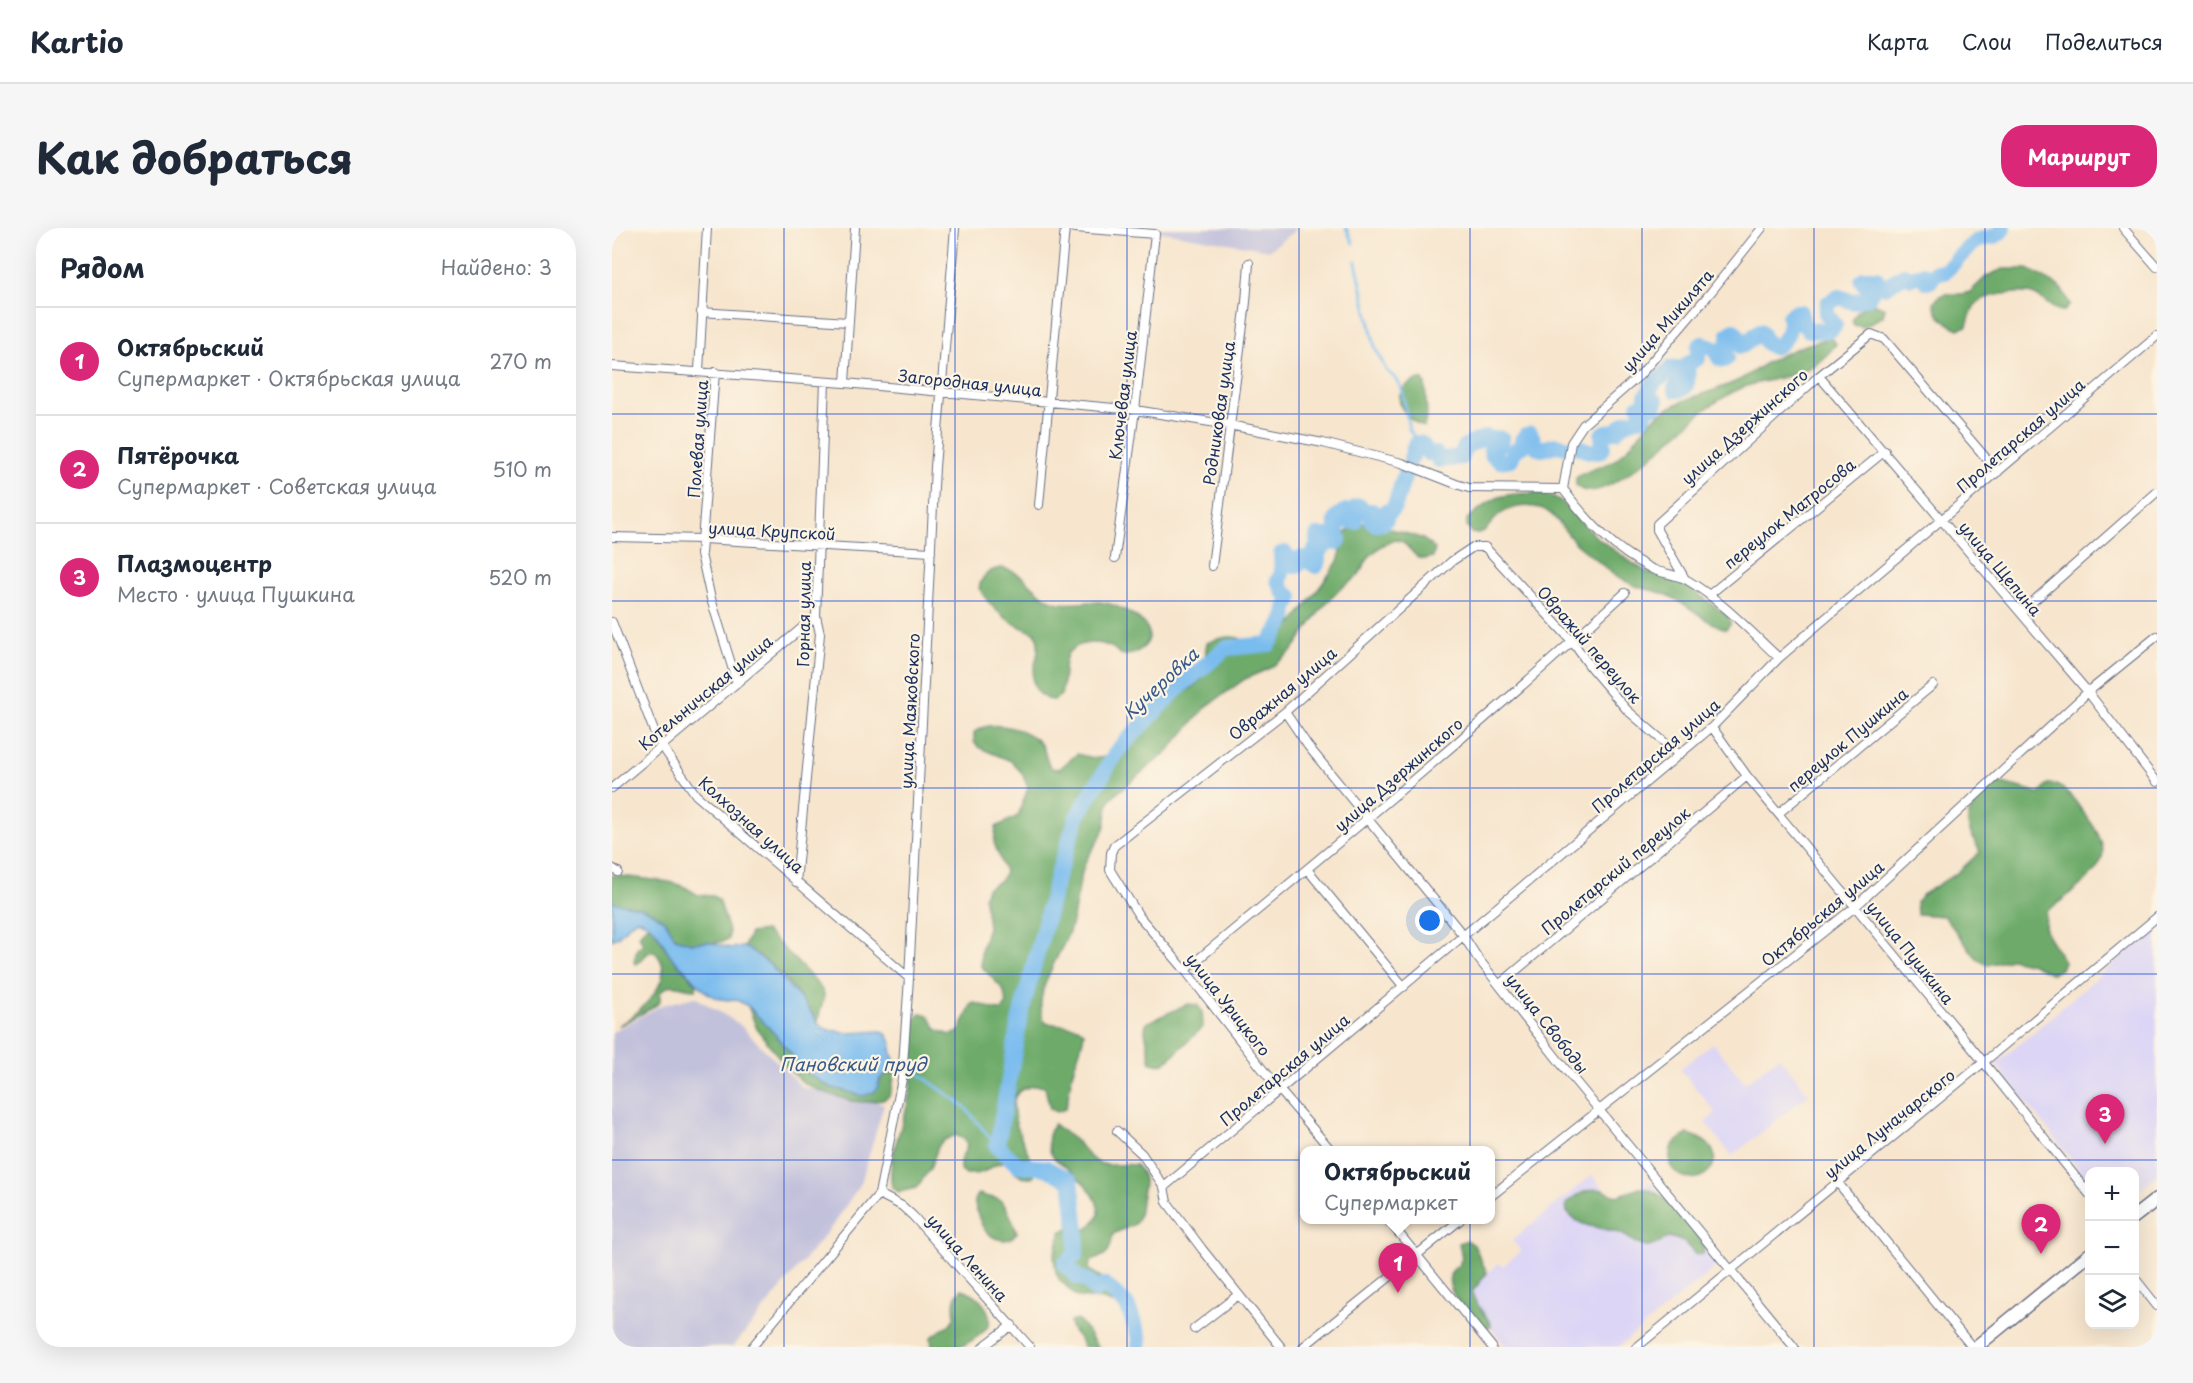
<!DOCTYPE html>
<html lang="ru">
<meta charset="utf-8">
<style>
:root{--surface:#fff;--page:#f6f6f7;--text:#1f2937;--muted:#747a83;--line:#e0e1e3;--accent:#db2777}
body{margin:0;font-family:"Playpen Sans",sans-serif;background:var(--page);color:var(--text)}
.controls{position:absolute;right:18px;bottom:18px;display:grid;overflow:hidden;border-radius:12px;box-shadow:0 6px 24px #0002}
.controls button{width:54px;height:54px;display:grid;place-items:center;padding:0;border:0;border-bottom:2px solid var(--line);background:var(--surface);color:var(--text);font:30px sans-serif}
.you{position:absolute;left:818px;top:693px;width:21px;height:21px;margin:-15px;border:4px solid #fff;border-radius:50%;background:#1a73e8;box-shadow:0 0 0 9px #1a73e833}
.badge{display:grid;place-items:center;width:39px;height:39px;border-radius:50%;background:var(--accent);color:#fff;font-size:20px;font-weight:700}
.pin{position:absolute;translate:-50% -50px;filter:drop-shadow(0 2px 3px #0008)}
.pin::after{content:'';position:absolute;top:32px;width:21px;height:18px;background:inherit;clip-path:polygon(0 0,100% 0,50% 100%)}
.popup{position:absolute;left:688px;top:918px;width:195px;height:78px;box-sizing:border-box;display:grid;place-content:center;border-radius:12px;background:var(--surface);filter:drop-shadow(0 2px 4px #0005);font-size:20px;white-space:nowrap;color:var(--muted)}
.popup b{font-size:22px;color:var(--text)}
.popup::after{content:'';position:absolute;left:50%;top:100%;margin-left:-12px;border:12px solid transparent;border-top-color:var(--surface)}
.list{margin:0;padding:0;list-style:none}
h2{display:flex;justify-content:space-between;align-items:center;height:78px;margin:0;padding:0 24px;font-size:26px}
h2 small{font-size:20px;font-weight:400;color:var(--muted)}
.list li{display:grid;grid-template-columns:39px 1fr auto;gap:18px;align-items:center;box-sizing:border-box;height:108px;padding:0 24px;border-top:2px solid var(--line)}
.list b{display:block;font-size:22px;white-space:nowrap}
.list p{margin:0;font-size:20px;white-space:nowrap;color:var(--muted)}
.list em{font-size:20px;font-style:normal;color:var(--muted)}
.icon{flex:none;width:33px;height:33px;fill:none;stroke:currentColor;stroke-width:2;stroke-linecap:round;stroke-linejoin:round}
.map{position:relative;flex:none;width:1545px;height:1119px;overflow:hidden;border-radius:24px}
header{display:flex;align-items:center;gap:36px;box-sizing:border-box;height:84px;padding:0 30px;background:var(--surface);border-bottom:2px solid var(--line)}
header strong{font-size:28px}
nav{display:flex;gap:33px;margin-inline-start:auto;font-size:21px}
.intro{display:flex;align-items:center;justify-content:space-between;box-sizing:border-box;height:144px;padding:0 36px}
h1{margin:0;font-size:42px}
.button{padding:15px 27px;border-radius:24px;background:var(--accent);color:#fff;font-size:21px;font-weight:700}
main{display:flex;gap:36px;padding:0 36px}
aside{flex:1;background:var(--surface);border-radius:24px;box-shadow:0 6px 24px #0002}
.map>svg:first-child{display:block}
.built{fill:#dcd5f6}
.industrial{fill:#c2c1dc}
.forest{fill:#6eab6b;stroke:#446d64;stroke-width:1.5}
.water{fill:#79bcef;stroke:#4a76a6;stroke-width:1.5}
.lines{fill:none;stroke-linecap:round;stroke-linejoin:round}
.stream{stroke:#79bcef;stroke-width:3}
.river{stroke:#79bcef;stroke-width:16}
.street-casing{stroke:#686f85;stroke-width:10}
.primary-casing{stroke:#686f85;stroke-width:15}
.street{stroke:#fff;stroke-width:8}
.primary{stroke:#fff;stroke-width:12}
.grid{fill:none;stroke:#1d4ed8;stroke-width:1.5;stroke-opacity:0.55}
.labels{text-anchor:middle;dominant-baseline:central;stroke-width:4.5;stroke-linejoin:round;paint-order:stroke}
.street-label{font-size:16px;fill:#1b2f5e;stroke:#fcf5e5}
.water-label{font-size:18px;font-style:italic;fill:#37598a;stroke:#fcf5e5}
</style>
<header>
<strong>Kartio</strong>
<nav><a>Карта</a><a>Слои</a><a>Поделиться</a></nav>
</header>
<div class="intro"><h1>Как добраться</h1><a class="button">Маршрут</a></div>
<main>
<aside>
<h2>Рядом<small>Найдено: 3</small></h2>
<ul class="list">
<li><span class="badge">1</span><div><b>Октябрьский</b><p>Супермаркет · Октябрьская улица</p></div><em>270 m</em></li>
<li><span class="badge">2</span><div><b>Пятёрочка</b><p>Супермаркет · Советская улица</p></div><em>510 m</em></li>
<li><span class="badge">3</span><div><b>Плазмоцентр</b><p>Место · улица Пушкина</p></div><em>520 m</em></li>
</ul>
</aside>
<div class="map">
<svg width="1545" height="1119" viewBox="0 0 1545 1119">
<rect width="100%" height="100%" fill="#fcf5e5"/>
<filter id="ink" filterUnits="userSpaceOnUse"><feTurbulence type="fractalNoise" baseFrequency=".0167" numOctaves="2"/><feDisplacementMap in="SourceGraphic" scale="12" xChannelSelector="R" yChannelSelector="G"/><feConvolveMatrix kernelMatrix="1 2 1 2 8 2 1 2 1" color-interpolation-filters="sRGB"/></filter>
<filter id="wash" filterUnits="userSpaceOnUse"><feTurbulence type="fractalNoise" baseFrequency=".008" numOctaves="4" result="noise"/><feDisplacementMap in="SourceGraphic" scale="24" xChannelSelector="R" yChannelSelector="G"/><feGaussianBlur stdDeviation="1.35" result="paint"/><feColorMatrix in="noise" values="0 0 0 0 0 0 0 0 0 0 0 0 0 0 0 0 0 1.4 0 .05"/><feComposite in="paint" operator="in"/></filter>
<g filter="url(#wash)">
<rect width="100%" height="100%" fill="#f7e5cd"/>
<path class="built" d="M1545 698V947L1523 966 1522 944H1478L1477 954 1384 836Z
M1101 815 1133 855 1167 829 1197 866 1120 928 1093 894 1104 885 1068 841Z
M980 947 1007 980 1038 954 1106 1037 1006 1119H895L850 1066 887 1035 891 1038 909 1023 900 1012Z"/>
<path class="industrial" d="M528 0H686L657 22Z
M83 769 127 796 190 859 272 876 249 955 221 997 121 1119H5L0 1098V804L50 777Z"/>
<path class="forest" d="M1391 41H1416L1445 57 1451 63 1458 77 1452 83C1438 82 1435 73 1423 67 1411 62 1373 66 1364 76 1359 82 1357 91 1355 98L1347 101C1334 95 1324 89 1322 74L1328 68 1334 66H1350L1358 64 1375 48Z
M1261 75 1273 80 1271 88 1251 99 1242 97 1240 93C1245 82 1250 79 1261 75Z
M1220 110 1224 116C1200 149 1170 148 1135 158 1120 163 1104 174 1091 183 1068 202 1006 265 976 263 970 263 967 260 964 257V250C974 241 991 240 1004 231 1022 218 1031 196 1049 185 1071 169 1100 165 1125 153 1136 148 1145 140 1156 134 1175 123 1198 114 1220 110Z
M807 151 811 152 813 156 815 186 812 199C798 194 777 173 794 158 797 155 803 153 807 151Z
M926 265 942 269 949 273 984 309 1025 338 1039 346 1053 347 1068 353 1115 387 1119 395 1114 401C1093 395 1079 378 1059 369 1048 363 1035 362 1024 358 1003 350 984 331 967 318 954 308 944 284 928 280 913 276 895 279 884 290 875 299 873 307 859 305L855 298V291C886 266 887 266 926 265Z
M755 294 803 308 811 311 823 321 821 329 814 331 806 330 790 313 783 312 769 318 757 329 746 348 728 361 710 380 680 423 658 440 633 451 594 479 556 523 499 570C493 580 496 590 492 601 488 612 479 622 474 633 465 654 465 679 458 701 450 726 416 769 434 795L466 799 472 804C471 819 463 832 460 847 457 859 457 870 453 881L445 884 438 881 433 859C425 857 421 858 414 860 384 869 416 924 424 941L422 948C401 956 405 934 390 935 383 935 376 943 368 945 364 946 358 946 354 946L348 941V933L355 918 352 911 344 907 330 913 326 919 318 941 304 960 287 964 280 960C275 930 288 907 295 878 302 850 302 819 303 790L309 785 317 788 325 802 339 807 347 804 360 775C372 775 379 783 390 782L395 776 391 761 369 738V722L376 699 372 668 375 660 389 652 393 644 382 615 384 599 406 588 416 560 410 545 399 533 368 520 362 514V505C376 489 420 501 430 518 434 525 434 533 439 540L447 541 465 526C473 528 485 532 492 529 515 519 523 493 541 479 558 466 581 467 592 447 597 437 591 426 595 415 605 410 620 406 631 412 634 414 638 419 642 420 665 427 712 352 725 335 736 313 720 304 755 294Z
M389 340C417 344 424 371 447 375 460 377 475 373 488 374 502 375 534 390 537 405 539 417 524 427 513 427 507 427 505 423 501 420 488 413 469 413 458 423 450 429 453 456 449 467L442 472 434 471C404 451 436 430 423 405 398 396 380 383 367 360 370 347 377 342 389 340Z
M1387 554C1401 559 1414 559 1427 566L1436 556C1450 555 1461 569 1468 580 1477 592 1491 608 1491 625 1490 646 1449 672 1434 684L1433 703 1452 733 1449 741 1440 746 1421 736 1399 731 1376 737 1366 732 1332 688 1305 686 1304 674 1311 666 1345 645 1368 624C1365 616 1357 605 1356 596 1354 578 1375 564 1387 554Z
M0 647 58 654 73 659 86 667 101 668 107 672 117 703V711C106 716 73 718 63 709 58 704 57 697 53 693 39 680 18 677 0 674Z
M34 698H40L58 727 85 757 84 761C68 762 62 750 48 765V774L40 780 6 798C28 784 69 750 42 723 33 723 31 733 24 736L22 734 25 721 31 716 27 707Z
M153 703C162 710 211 759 212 766 212 775 206 785 206 795 188 766 163 734 132 719L138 705Z
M576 776 585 777 590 783 591 799 554 834 547 837 539 835 533 803 534 795Z
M136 778 181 825 185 836 218 859 251 868C263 858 271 849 284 839L280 860 277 868 271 872 255 874 239 873 206 862 192 855 175 840 145 801Z
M442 896C449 902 458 908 465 914 473 922 478 933 490 936 501 939 513 935 524 937 537 951 531 956 529 973 528 982 528 988 523 996L501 1006C498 1026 496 1026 478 1034L477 1042 505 1059 508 1070 503 1076 488 1071 465 1069 447 1051 444 1044 442 1028 449 1004 456 1000C471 1009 479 999 487 987 487 964 466 950 450 936 447 934 442 930 440 927 434 917 436 905 442 896Z
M1076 906C1134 923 1082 975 1058 937 1057 917 1059 916 1076 906Z
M1028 960C1055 962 1072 992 1088 1011L1093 1018 1091 1026H1083L1072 1014 1058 1009C1051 1012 1044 1018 1036 1019 1025 1019 1017 1008 1007 1005 989 998 968 1001 955 984L954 976C962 968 979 958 991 962 996 964 1000 967 1005 968Z
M367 966C373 969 380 969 386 971 396 977 401 995 405 1005 396 1017 381 1012 372 1001 367 993 364 981 362 972Z
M855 1012 862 1017 875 1045 860 1064C862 1078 876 1085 879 1099L872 1100C857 1088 820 1053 847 1037L850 1030 847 1015Z
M350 1061C362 1064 381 1081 377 1096 374 1104 360 1113 352 1117 345 1119 329 1119 320 1119L319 1109 338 1096 343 1089C342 1077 340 1069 350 1061Z
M465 1092C476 1098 477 1111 487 1119H471C469 1108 458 1105 458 1094Z"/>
<path class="water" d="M0 674 26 679 35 682 53 693 63 710 79 715 97 714 118 720 132 719 141 724 157 736 194 777 206 795 214 801 236 805 270 803 275 807 280 816 279 822 284 839 268 850 265 861 260 865 251 868 218 859 195 845 162 805 136 778 123 771C99 775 90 760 76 745 71 739 64 735 59 728 48 712 45 697 25 691 14 696 11 708 0 712Z"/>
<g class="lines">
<path class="stream" d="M734 0 741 15
M744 34 763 119 774 142 784 151 790 161 797 201 806 215
M297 839 352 878 385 918"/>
<path class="river" d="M966 219 977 223 987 224 991 219 990 207 994 204 1004 203 1014 194 1032 189 1033 186 1027 178H1043L1044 173H1037L1034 168 1044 152 1050 149 1059 140H1065L1067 153 1063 161 1064 162C1080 162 1074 147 1076 136L1086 130V120L1090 116 1102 121 1108 131 1112 132 1115 130 1113 119 1118 112 1117 106 1122 103 1126 108V113L1128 118 1132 117 1148 103 1155 115 1161 119C1173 116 1180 100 1177 89L1182 84H1188L1191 96 1197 102 1217 103 1223 97 1214 85 1216 75 1227 69 1241 74 1257 69 1259 65 1250 53 1253 50H1264L1270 58 1273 59 1292 47 1299 50 1311 46 1315 54 1318 53 1324 44H1332C1344 34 1352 21 1365 13 1375 8 1386 11 1391 0
M799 231 803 217 806 215 810 216 816 225 824 226 827 232 850 229 852 219 874 209 882 212 887 210 890 211 889 216 879 222 880 227 888 233 899 231 903 222 910 218V212L914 207 919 206 924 218 930 221 944 217 954 219
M527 1119 528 1111 515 1077 493 1057 483 1062 476 1053 465 1049 453 1036 464 1026 465 1001 459 953 434 940 406 937 385 918 408 790 446 646 465 589 505 523 565 461 614 420 657 416 673 391 674 380 679 369 672 364 666 352 670 346 669 326 673 325 683 338H685L686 331 691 330 704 338 707 332 703 322 704 320 712 319 713 317 705 312V308H714L718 314 724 315 727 312C724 300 719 288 734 283L736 293 743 294 742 283 744 279 747 278 753 283H760V293L764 296 771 295 774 291 773 284 779 283 783 277 794 243"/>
</g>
</g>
<g filter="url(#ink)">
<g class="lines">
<defs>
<path id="street" d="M463 0 543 6 523 182 503 330
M1511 0 1545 39
M89 84 236 94
M0 138 233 155 523 182 617 197 711 215 790 235 844 256 857 260 951 261
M87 143 95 0
M103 144 89 326 99 371 125 455
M1207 148 1476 464 1545 554
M233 155 243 0
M951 261 959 215 971 197 1028 147 1099 64 1150 0
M951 261C976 294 1002 322 1040 341 1051 346 1064 346 1075 352 1109 372 1138 403 1167 430
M427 277 453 0
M0 309 91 311 319 324
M600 338 634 74 637 35
M1073 351 1045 302V296L1207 148 1259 106 1272 111 1386 244
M1097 367 1273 223
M1409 384 1545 264
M0 394 45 511 84 567 297 750
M673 484 696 518 851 707 865 729 950 837 1182 1119
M1100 499 1135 548 1365 826 1478 967
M0 560 204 388
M1167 585 1321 457
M0 640 6 644
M695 641 792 759
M184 654 208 406 204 388 213 154
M573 742C722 619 871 496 1013 365
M888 756 1135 548
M505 903 530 926 552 959 555 974 590 1021 669 1119
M719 922 659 852 573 742 527 688 498 642 499 625 502 618 673 484 840 333 861 319H873L960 413 979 440 1015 482 1066 526
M1226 955 1360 1119
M552 959 1100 499 1167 430 1545 108
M267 966 290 978 301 988 418 1119
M879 968 1244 678 1476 464 1545 408
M776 992 880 1119
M1522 1049 1545 1078
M582 1101 626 1067
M140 1119 267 966 290 851 297 750 323 239 343 0
M371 1119 400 1097
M691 1119 848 992
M1025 1119 1372 834 1545 689"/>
<path id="primary" d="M1522 989 1545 971
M1364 1119 1478 1026"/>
</defs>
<use href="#street" class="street-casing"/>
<use href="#primary" class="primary-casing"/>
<use href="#street" class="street"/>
<use href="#primary" class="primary"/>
</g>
</g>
<path class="grid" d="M172 0V1119M343 0V1119M515 0V1119M687 0V1119M858 0V1119M1030 0V1119M1202 0V1119M1373 0V1119M0 186H1545M0 373H1545M0 560H1545M0 746H1545M0 932H1545"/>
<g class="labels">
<g class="street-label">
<text transform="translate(1055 92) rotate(-49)">улица Микилята</text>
<text transform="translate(358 154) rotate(6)">Загородная улица</text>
<text transform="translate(510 167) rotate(-83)">Ключевая улица</text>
<text transform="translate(606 185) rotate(-82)">Родниковая улица</text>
<text transform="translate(1132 198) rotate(-42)">улица Дзержинского</text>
<text transform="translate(1408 207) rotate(-41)">Пролетарская улица</text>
<text transform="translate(85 211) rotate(-86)">Полевая улица</text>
<text transform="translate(1177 285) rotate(-39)">переулок Матросова</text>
<text transform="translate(160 302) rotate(3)">улица Крупской</text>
<text transform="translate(1389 340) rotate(50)">улица Щепина</text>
<text transform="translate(191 386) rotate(-89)">Горная улица</text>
<text transform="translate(978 416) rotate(49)">Овражий переулок</text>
<text transform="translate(93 464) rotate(-40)">Котельничская улица</text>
<text transform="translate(670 465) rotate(-40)">Овражная улица</text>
<text transform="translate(297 483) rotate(-87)">улица Маяковского</text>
<text transform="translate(1235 511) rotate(-40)">переулок Пушкина</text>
<text transform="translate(1043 527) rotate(-41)">Пролетарская улица</text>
<text transform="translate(786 546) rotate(-41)">улица Дзержинского</text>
<text transform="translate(140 596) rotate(42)">Колхозная улица</text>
<text transform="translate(1003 642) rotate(-40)">Пролетарский переулок</text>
<text transform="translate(1210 685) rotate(-40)">Октябрьская улица</text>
<text transform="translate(1299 724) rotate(51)">улица Пушкина</text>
<text transform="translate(617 776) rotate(52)">улица Урицкого</text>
<text transform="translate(936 795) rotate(52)">улица Свободы</text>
<text transform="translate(672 841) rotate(-40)">Пролетарская улица</text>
<text transform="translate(1277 895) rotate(-39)">улица Луначарского</text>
<text transform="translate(356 1029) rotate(48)">улица Ленина</text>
</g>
<g class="water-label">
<text transform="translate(548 455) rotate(-43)">Кучеровка</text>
<text x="241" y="835">Пановский пруд</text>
</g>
</g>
</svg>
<div class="controls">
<button>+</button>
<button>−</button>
<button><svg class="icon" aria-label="layers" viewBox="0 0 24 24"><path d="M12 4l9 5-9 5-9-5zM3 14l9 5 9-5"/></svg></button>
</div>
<div class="you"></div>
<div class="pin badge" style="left:786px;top:1065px">1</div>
<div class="popup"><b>Октябрьский</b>Супермаркет</div>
<div class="pin badge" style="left:1429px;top:1026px">2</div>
<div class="pin badge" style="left:1493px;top:916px">3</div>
</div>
</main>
